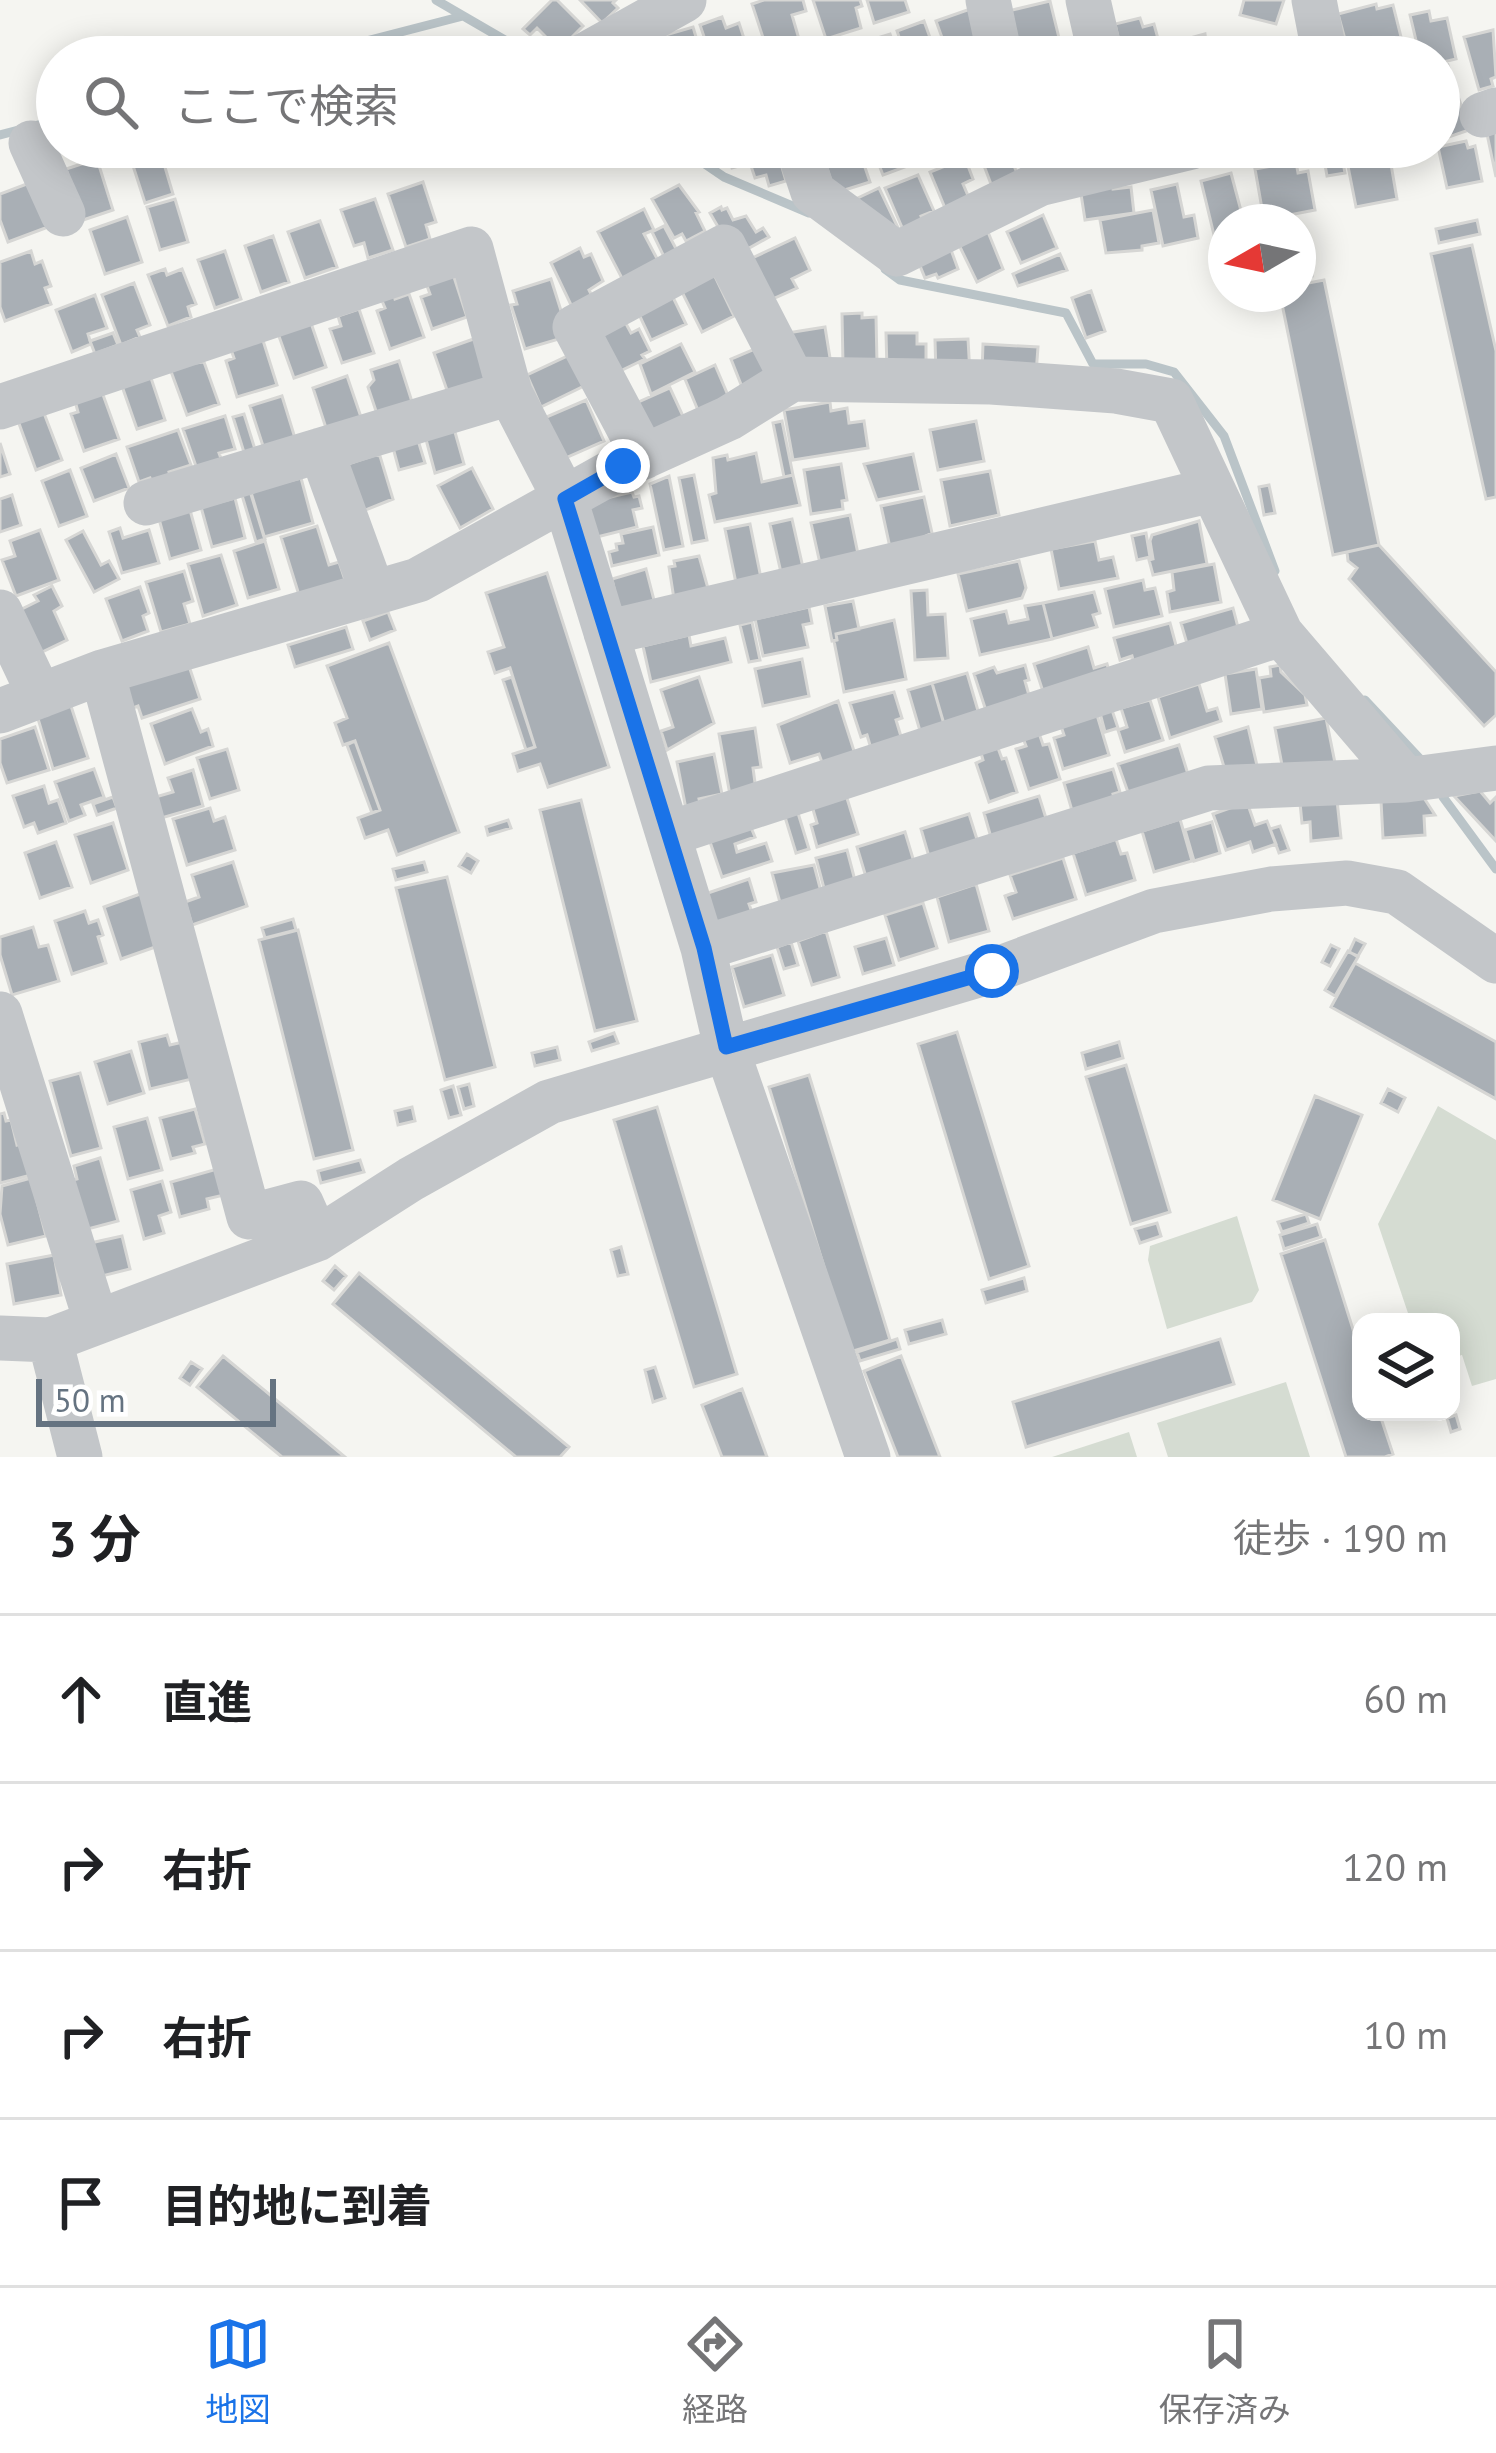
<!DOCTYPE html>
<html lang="ja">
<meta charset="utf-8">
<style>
:root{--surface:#fff;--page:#f6f6f6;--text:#202124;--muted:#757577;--line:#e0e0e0;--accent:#1a73e8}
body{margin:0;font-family:"PT Sans","Noto Sans JP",sans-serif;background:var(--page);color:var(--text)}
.controls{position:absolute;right:36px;bottom:36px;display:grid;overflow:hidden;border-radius:24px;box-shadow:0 6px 30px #0003}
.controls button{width:108px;height:108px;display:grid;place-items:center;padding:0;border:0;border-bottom:3px solid var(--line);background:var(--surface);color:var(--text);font:60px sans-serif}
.compass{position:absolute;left:1208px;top:204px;width:108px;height:108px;border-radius:50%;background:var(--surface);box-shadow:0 6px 30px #0003;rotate:261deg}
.scale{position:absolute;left:36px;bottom:30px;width:240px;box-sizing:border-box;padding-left:12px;border:6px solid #657381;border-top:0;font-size:33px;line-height:42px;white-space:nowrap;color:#657381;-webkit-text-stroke:9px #fff;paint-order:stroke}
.stop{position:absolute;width:36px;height:36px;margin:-27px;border:9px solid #1a73e8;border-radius:50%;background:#fff}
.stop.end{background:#1a73e8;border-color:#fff;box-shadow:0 3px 12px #0008}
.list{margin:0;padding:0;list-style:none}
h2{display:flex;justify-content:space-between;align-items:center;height:156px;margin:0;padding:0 48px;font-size:51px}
h2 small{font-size:39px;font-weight:400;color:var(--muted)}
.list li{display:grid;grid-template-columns:78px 1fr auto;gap:36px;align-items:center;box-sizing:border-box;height:168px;padding:0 48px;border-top:3px solid var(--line)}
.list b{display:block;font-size:45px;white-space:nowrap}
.list em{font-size:39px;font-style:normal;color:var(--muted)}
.icon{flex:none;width:66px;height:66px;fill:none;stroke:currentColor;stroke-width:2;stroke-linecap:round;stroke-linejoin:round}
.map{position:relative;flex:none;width:1496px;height:1457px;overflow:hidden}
.search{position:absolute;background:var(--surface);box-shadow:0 6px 30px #0003;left:36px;right:36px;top:36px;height:132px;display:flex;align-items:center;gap:30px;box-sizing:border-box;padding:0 42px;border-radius:66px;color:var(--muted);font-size:45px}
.sheet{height:828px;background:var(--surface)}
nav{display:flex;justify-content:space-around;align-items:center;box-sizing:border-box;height:168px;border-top:3px solid var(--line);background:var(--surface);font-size:33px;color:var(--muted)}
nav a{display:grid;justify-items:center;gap:6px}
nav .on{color:var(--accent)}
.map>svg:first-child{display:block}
.green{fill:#d5dcd2}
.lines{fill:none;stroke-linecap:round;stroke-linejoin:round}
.stream{stroke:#bac4c8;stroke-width:9}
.building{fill:#a9afb5;stroke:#d6d6d4;stroke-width:3}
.minor{stroke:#c3c6c9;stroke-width:45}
.route{stroke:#1a73e8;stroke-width:15}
</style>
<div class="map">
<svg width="1496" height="1457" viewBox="0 0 1496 1457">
<rect width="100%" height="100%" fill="#f5f5f1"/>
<path class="green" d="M1438 1106 1496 1140V1379L1472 1386 1462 1355 1451 1358V1322H1411L1378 1224Z
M1237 1216 1259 1290 1252 1302 1167 1329 1148 1260 1150 1246Z
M1286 1382 1310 1457H1168L1157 1423Z
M1129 1432 1137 1457H1052Z"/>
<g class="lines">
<path class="stream" d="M436 0 534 57
M304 57 463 16
M0 135 57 120
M680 147 724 177 809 213
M885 269 900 280 1066 313 1093 364H1146L1174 372 1224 436 1275 571
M1365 700 1423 762
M1443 797 1496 869"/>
</g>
<path class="building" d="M552 0H557L583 26 559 50 537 28 530 35 523 29Z
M580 0H616L613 3 618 8 602 23Z
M764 0H803L806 11 792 15 801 46 769 56 752 4Z
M813 0H860L862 6 856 8 861 28 826 39Z
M867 0H905L909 12 874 23Z
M1244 0H1284L1276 24 1240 15Z
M1050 1 1060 42 1019 51 1008 11Z
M1376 4 1377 9 1393 5 1401 37 1358 48 1357 40 1346 43 1338 14Z
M973 8 978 55 949 57 936 21Z
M1429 11 1431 21 1447 18 1456 59 1439 63V57H1420L1410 15Z
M722 17 726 28 739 23 750 57H711L700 25Z
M1140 18 1143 27 1154 24 1163 57H1123L1115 24Z
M924 21 937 57H906L897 31Z
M693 27 702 57H652L650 50 665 45 662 36Z
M1493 30 1496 77 1491 79 1493 86 1479 90 1464 37Z
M890 34 898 57H866L861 43Z
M1205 34 1206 41 1215 39 1217 47 1234 43 1237 57H1190L1186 39Z
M1384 45 1386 57H1354L1353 51Z
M1448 65 1469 130 1440 140 1439 68Z
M1496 132V177L1487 134Z
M1466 141 1468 148 1475 146 1482 181 1447 188 1438 147Z
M127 147H159L173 194 145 203Z
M776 147 786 181 769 186 766 175 755 178 750 163 732 168 726 148Z
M820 147H858L870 182 835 193Z
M872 147H906L913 164 883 175Z
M920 147H954L955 149 925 160Z
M1000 147H1006L1017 173 994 192 980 155Z
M1049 147H1103L1104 148 1051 157Z
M1340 147 1345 173 1327 176 1322 148Z
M1351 147H1388L1397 199 1356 207 1345 151Z
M965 158 973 179 963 184 969 198 945 208 930 172Z
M97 159 113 210 83 220 66 169Z
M1296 162 1298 173 1308 171 1315 210 1264 220 1255 169Z
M1231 173 1244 222H1226V232L1214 235 1201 181Z
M918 175 934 211 921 216 924 224 904 232 885 188Z
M1111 176 1113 189 1131 187 1134 213 1085 220 1079 181Z
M32 182 48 227 8 242 0 220V194Z
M423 182 436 222 426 225 430 239 406 247 388 194Z
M1177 184 1184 217 1194 215 1198 238 1163 246 1151 190Z
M679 185 699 212 696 213 705 231 686 241 682 234 674 238 652 199Z
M879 188 902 236 845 204Z
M175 199 188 242 160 250 147 207Z
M375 199 393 250 368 258 364 243 354 246 341 210Z
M721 207 722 210 727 208 733 220 746 216 756 232 763 228 769 237 735 256 710 213Z
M644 209 654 230 644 234 662 268 626 286 598 232Z
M1153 210 1159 243 1142 246V250L1106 253 1100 220Z
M1043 215 1057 248 1021 263 1007 232Z
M127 217 142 262 105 274 90 230Z
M1477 220 1480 234 1439 243 1436 229Z
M320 221 337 267 305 278 288 232Z
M664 226 681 258 668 265 652 232Z
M988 232 1003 269 977 282 959 245Z
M273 236 289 282 261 292 245 246Z
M795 238 810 270 792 279 797 288 768 301 748 260Z
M1472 245 1496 351V497L1486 499 1431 254Z
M950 247 958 269 938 278 936 274 925 278 918 261Z
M580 248 584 257 591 254 603 281 589 290 593 298 572 307 551 263Z
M31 251 35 264 42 261 51 286 45 288 51 304 5 321 0 307V262Z
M225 251 241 299 215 308 198 260Z
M1060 254 1067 270 1018 286 1013 274Z
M1309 262 1312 276 1298 278V264Z
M711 268 734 316 702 332 678 284Z
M165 269 167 275 182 269 196 304 188 307 191 317 168 326 148 275Z
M453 274 467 317 432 329 421 297 430 294 426 283Z
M551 279 569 336 525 349 511 305 517 304 513 291Z
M1324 280 1379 545 1333 555 1280 294H1298V285Z
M134 283 150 325 137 330 140 337 121 345 102 295Z
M669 289 686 324 651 340 635 306Z
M393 291 395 299 409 294 424 337 390 349 377 311 385 308 380 296Z
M1091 291 1105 331 1086 338 1072 298Z
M95 295 107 328 88 334 91 344 72 352 56 310Z
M359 309 374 353 342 363 330 329 341 326 338 316Z
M862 313V318L876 317 877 363 843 364 842 314Z
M309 317 326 367 294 378 276 328Z
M624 320 631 333 639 329 650 351 642 355 645 359 616 373 599 335Z
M825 327 831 364 786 367 781 334Z
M113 333 118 345 95 354 90 341Z
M886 333H917V344H926V370L887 371Z
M261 334 277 385 237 397 226 361 234 358 229 344Z
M482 336 496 376 448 393 434 353Z
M968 339 970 374 936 375 935 340Z
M769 343 782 377 744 392 731 359Z
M681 344 695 372 651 394 640 364Z
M983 344 1038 347 1036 374 982 372Z
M576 352 590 383 541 407 527 375Z
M399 361 414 408 379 420 368 387 374 380 371 370Z
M204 362 219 404 187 415 169 366Z
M715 365 733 407 702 420 685 379Z
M148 369 165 420 137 429 122 386Z
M347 376 362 420 327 431 313 388Z
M670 388 688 427 651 443 634 404Z
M102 392 119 439 84 451 71 414 78 412 75 401Z
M282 396 295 438 264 449 250 406Z
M586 400 604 441 563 459 544 418Z
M830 402 831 411 847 408 849 423 864 421 868 448 793 460 784 410Z
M42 408 62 460 36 470 17 418Z
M244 414 258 459 247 462 233 417Z
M225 416 235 449 219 453 223 464 198 472 183 429Z
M782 421 793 475 784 477 773 423Z
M976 421 984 461 938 470 930 430Z
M453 425 464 464 435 473 424 432Z
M178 430 191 465 169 472 171 479 153 485 150 478 139 482 127 447Z
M417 437 425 463 399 470 392 444Z
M0 443 10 474 0 477Z
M756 453 762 482 793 475 800 505 715 522 709 495 716 493 713 458 727 455 728 460Z
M116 454 129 488 94 501 81 468Z
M913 454 921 491 877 500 864 464Z
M375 455 380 456 393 499 353 515 339 467Z
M841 464 847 500 842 501 843 509 811 514 804 470Z
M472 468 493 509 460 528 438 486Z
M70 470 87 516 59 526 42 481Z
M990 471 999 515 950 526 941 480Z
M694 475 707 540 692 543 679 478Z
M669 476 683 546 664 550 650 484Z
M301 478 313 523 264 537 250 491Z
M1269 485 1275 513 1264 515 1259 487Z
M250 489 265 539 256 542 241 492Z
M632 492 634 497 639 496 642 508 633 510 637 527 597 537 585 503Z
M12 495 21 525 0 532V499Z
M924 497 932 533 891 552 881 506Z
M235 498 245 538 212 547 201 507Z
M190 510 201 550 170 559 159 519Z
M850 515 858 554 821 568 811 523Z
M792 519 804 572 782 577 770 524Z
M1199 521 1207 564 1153 575 1149 560 1153 559 1150 541 1152 535Z
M750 524 762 583 737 588 725 529Z
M317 526 329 565 339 562 345 580 299 595 281 537Z
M653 527 659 555 612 566 609 552 617 550 616 544 623 543 621 534Z
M120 528 123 538 149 530 159 563 122 573 109 532Z
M40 530 59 580 16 596 2 560 15 556 10 541Z
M83 531 101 565 109 561 119 579 94 592 66 540Z
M1146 533 1150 557 1137 560 1132 536Z
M265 541 279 589 248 598 234 551Z
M1095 541 1099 560 1113 557 1118 578 1059 589 1051 549Z
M1379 545 1496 672V715L1484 726 1349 579 1357 568 1348 561 1347 552Z
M221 555 237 605 203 616 188 564Z
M699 556 709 592 674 599 669 567 675 566 674 561Z
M1019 561 1026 588 1022 598 967 611 958 574Z
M1214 564 1221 602 1170 612 1167 592 1174 590 1172 572Z
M646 569 655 604 620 616 612 579Z
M184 571 193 601 184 604 190 624 161 632 146 582Z
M547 573 609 767 548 787 540 764 518 771 513 754 535 747 510 668 495 673 488 652 504 647 486 593Z
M1143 580 1145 590 1155 588 1162 616 1114 627 1105 589Z
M52 586 62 606 54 611 67 640 40 653 20 610 38 601 34 595Z
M140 587 149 613 143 616 148 631 122 641 106 599Z
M927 590 928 615 945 614 948 658 915 660 911 591Z
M1094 592 1100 613 1093 615 1097 627 1052 639 1043 603Z
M853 601 859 629 836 634 837 640 832 641 825 606Z
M1043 603 1052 639 980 655 971 619 1006 611 1009 623 1028 619 1025 606Z
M809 607 812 623 803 625 808 647 763 656 755 619Z
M1233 608 1241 639 1190 654 1181 623Z
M388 612 395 630 370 640 363 621Z
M894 620 906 679 844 692 834 641 837 640 836 634Z
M752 622 760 660 749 662 740 625Z
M1170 623 1177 649 1136 671 1132 656 1120 660 1114 638Z
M346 627 353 649 295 667 288 645Z
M689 635 691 646 725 638 731 662 651 682 643 646Z
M389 643 459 832 397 855 388 830 365 838 358 818 380 810 355 741 343 745 335 723 347 718 327 666Z
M1088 647 1094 668 1107 664 1112 681 1046 701 1034 664Z
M802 659 809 696 763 706 755 669Z
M188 663 200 699 142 718 138 706 133 708 125 683Z
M1025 665 1029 680 1025 681 1032 706 989 720 974 674 994 667 997 673Z
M1280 665 1281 672 1305 695 1307 705 1264 712 1259 678 1271 676 1270 667Z
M1256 669 1262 709 1231 714 1225 674Z
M967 673 981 721 946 731 932 683Z
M512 677 535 747 526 750 503 680Z
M699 677 714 723 667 750 661 731 673 727 661 690Z
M932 683 946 731H920L908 690Z
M1199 684 1207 711 1217 708 1221 721 1170 738 1158 697Z
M894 692 902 718 896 720 903 743 872 752 867 735 861 737 850 703Z
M69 700 88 758 53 769 36 712Z
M1150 700 1163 740 1125 752 1118 730 1127 727 1121 708Z
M838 701 855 754 823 765 819 754 790 763 778 725Z
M192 709 201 732 208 729 213 746 165 764 151 724Z
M1112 710 1118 728 1105 732 1100 713Z
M1097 715 1109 755 1063 769 1054 738 1064 735 1061 726Z
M1326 718 1336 768 1282 765 1275 728Z
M35 727 49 770 7 783 0 763V739Z
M1248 727 1259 774 1227 777 1215 737Z
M755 728 761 767 753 768 756 790 730 795 719 734Z
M1039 733 1043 745 1049 744 1060 779 1029 789 1016 749 1026 746 1023 738Z
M355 741 380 810 372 813 347 745Z
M1179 745 1191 784 1129 795 1118 764Z
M998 748 1002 759 1006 758 1017 792 989 802 976 763 983 760 981 753Z
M227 749 239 790 210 799 197 758Z
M714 754 722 794 699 799 701 807 686 809 677 762Z
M94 769 104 797 81 805 85 815 69 821 55 782Z
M1113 769 1120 792 1113 794 1117 809 1075 821 1064 783Z
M193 770 203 806 158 819 152 798 173 792 168 778Z
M44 786 49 803 58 800 66 823 38 833 34 823 24 827 13 796Z
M1480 791 1490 803 1496 797V841L1454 796Z
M846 795 858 834 817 847 811 825 817 823 812 806Z
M1039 796 1050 831 994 848 984 813Z
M113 797 117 808 97 815 93 804Z
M1424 798 1435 815 1424 816 1425 835 1383 838 1381 801Z
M581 800 637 1021 595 1031 540 810Z
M1337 800 1341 838 1311 841 1310 822 1302 823 1300 803Z
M1247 802 1255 825 1267 821 1276 844 1253 852 1250 842 1226 850 1213 814Z
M210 808 214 821 225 817 235 850 187 865 173 819Z
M798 813 809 849 796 853 785 817Z
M969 814 981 852 932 867 921 829Z
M1180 819 1192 861 1154 872 1142 831Z
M508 820 511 828 488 835 486 827Z
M1212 822 1220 853 1194 861 1185 830Z
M113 823 128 870 91 883 75 835Z
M750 825 755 837 735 844 737 852 766 843 772 861 722 877 709 839Z
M1280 826 1289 850 1279 853 1270 829Z
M905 832 917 872 869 887 857 847Z
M1116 839 1121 854 1127 853 1135 880 1086 895 1073 853Z
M56 842 72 887 40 898 25 853Z
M847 850 857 888 826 896 816 858Z
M467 854 478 861 471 873 459 866Z
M1063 858 1076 899 1013 919 1005 896 1016 892 1010 875Z
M233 862 247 906 192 925 185 902 199 897 192 875Z
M424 862 427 872 396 880 393 869Z
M814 865 823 899 782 910 772 873Z
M447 877 495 1067 445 1080 396 888Z
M749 879 756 902 749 904 755 921 718 933 705 894Z
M976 884 989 931 949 942 937 897Z
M143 893 161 945 121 959 104 907Z
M923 903 937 948 899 960 885 915Z
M85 911 89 923 98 920 103 935 98 937 106 963 72 974 55 921Z
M293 919 296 930 265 938 262 928Z
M33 927 39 947 48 945 59 981 12 995 0 955V937Z
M298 930 353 1150 314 1159 259 940Z
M826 931 839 977 812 985 798 941Z
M886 938 894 965 863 974 855 947Z
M1355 939 1365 944 1358 956 1349 952Z
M791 942 798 965 784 969 777 947Z
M1331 945 1339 949 1330 966 1322 962Z
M1348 951 1358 957 1335 996 1325 990Z
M772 955 784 995 744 1007 732 967Z
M1355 963 1496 1042V1099L1331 1007Z
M957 1032 1029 1266 989 1279 918 1044Z
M614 1033 618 1043 592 1051 589 1042Z
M167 1035 170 1045 183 1042 192 1079 150 1089 139 1042Z
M1119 1042 1123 1058 1086 1069 1082 1053Z
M557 1047 560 1060 535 1066 532 1053Z
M131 1051 144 1093 108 1104 95 1062Z
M1126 1065 1170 1212 1131 1224 1086 1077Z
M80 1073 101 1148 71 1156 50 1081Z
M809 1075 890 1340 850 1352 769 1087Z
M469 1084 474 1106 464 1109 458 1087Z
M453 1086 461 1115 449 1118 441 1090Z
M1388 1089 1405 1098 1398 1112 1381 1103Z
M1315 1096 1362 1115 1320 1219 1273 1200Z
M412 1107 415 1121 398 1125 395 1111Z
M657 1107 737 1374 694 1387 614 1120Z
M195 1109 205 1144 193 1147 195 1153 171 1159 160 1118Z
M4 1113 6 1121 11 1120 17 1145 27 1142 35 1174 0 1183V1114Z
M147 1118 162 1170 128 1179 114 1127Z
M100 1158 118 1221 84 1230 70 1181 77 1179 74 1166Z
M360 1160 364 1172 321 1183 318 1171Z
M217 1169 224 1195 207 1199 209 1209 180 1217 171 1182Z
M31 1178 46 1236 8 1245 0 1214 2 1186Z
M162 1181 171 1212 159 1216 164 1233 144 1239 131 1190Z
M1306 1214 1309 1223 1282 1232 1278 1222Z
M1157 1223 1161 1236 1140 1243 1135 1229Z
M1317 1224 1321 1237 1284 1249 1280 1235Z
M122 1236 130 1269 94 1278 86 1244Z
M1325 1240 1361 1355V1412H1379L1393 1454 1385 1457H1346L1281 1254Z
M621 1247 628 1274 618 1276 611 1250Z
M54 1255 61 1295 14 1304 7 1264Z
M335 1266 346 1276 334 1290 323 1281Z
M359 1273 569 1447 560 1457H516L333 1304Z
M1024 1278 1027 1291 986 1303 982 1290Z
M942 1320 946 1334 909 1344 905 1330Z
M897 1339 900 1349 860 1361 857 1352Z
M1220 1339 1234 1384 1026 1447 1013 1402Z
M223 1356 321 1437 345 1457H282L197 1387Z
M901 1356 940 1457H898L864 1371Z
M191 1362 202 1369 190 1385 180 1378Z
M655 1367 665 1398 653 1402 645 1370Z
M742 1389 767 1457H722L702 1405Z
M1456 1415 1460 1429 1451 1432 1447 1418Z"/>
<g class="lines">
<path class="minor" d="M988 0 1000 57
M1088 0 1101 57
M1314 0 1325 57
M582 57 684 0
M1482 115 1496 110
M31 143 63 214
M798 147 813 192 897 254 1039 184 1192 147
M0 407 471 249 510 393 565 499 703 948 726 1047 868 1457
M321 450 373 593
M644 457 575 327 724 247 792 379
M146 503 510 393
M0 612 40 696
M606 633 1212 490
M102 672 249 1217 301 1203 317 1239
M0 711 102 672 418 580 623 466 729 418 792 379 991 382 1116 391 1171 401 1281 634 1406 780
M668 834 1281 634
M703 948 1209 788 1406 780 1496 768
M0 1014 96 1321
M0 1338 50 1340 317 1239 411 1179 549 1102 992 971 1154 911 1271 889 1347 883 1397 892 1496 961
M50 1340 80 1457"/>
</g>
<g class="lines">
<path class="route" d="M623 466 565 499 704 948 726 1047 992 971"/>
</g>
</svg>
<div class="controls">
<button><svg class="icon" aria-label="layers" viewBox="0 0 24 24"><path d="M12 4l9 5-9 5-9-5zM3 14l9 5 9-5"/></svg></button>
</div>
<svg class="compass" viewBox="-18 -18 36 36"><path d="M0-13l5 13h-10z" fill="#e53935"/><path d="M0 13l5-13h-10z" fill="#757577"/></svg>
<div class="scale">50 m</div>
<div class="stop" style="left:992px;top:971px"></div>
<div class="stop end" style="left:623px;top:466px"></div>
<div class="search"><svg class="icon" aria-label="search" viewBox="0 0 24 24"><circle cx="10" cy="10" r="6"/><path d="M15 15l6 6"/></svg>ここで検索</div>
</div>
<section class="sheet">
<h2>3 分<small>徒歩 · 190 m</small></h2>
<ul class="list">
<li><svg class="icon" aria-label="ahead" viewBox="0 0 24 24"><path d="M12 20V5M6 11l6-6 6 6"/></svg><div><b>直進</b></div><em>60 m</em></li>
<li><svg class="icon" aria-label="right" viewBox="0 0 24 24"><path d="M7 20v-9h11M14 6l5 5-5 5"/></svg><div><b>右折</b></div><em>120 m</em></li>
<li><svg class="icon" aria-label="right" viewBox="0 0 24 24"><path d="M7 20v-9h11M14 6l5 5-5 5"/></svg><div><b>右折</b></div><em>10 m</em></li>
<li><svg class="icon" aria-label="arrive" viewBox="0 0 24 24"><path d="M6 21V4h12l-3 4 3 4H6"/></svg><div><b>目的地に到着</b></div></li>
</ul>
</section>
<nav>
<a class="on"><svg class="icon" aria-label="map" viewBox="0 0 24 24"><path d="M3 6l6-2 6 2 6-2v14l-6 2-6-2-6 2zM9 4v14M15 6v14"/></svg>地図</a>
<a><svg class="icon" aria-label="directions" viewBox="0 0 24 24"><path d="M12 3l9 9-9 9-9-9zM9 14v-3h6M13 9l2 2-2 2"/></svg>経路</a>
<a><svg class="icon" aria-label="saved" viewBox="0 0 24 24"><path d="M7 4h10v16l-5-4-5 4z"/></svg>保存済み</a>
</nav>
